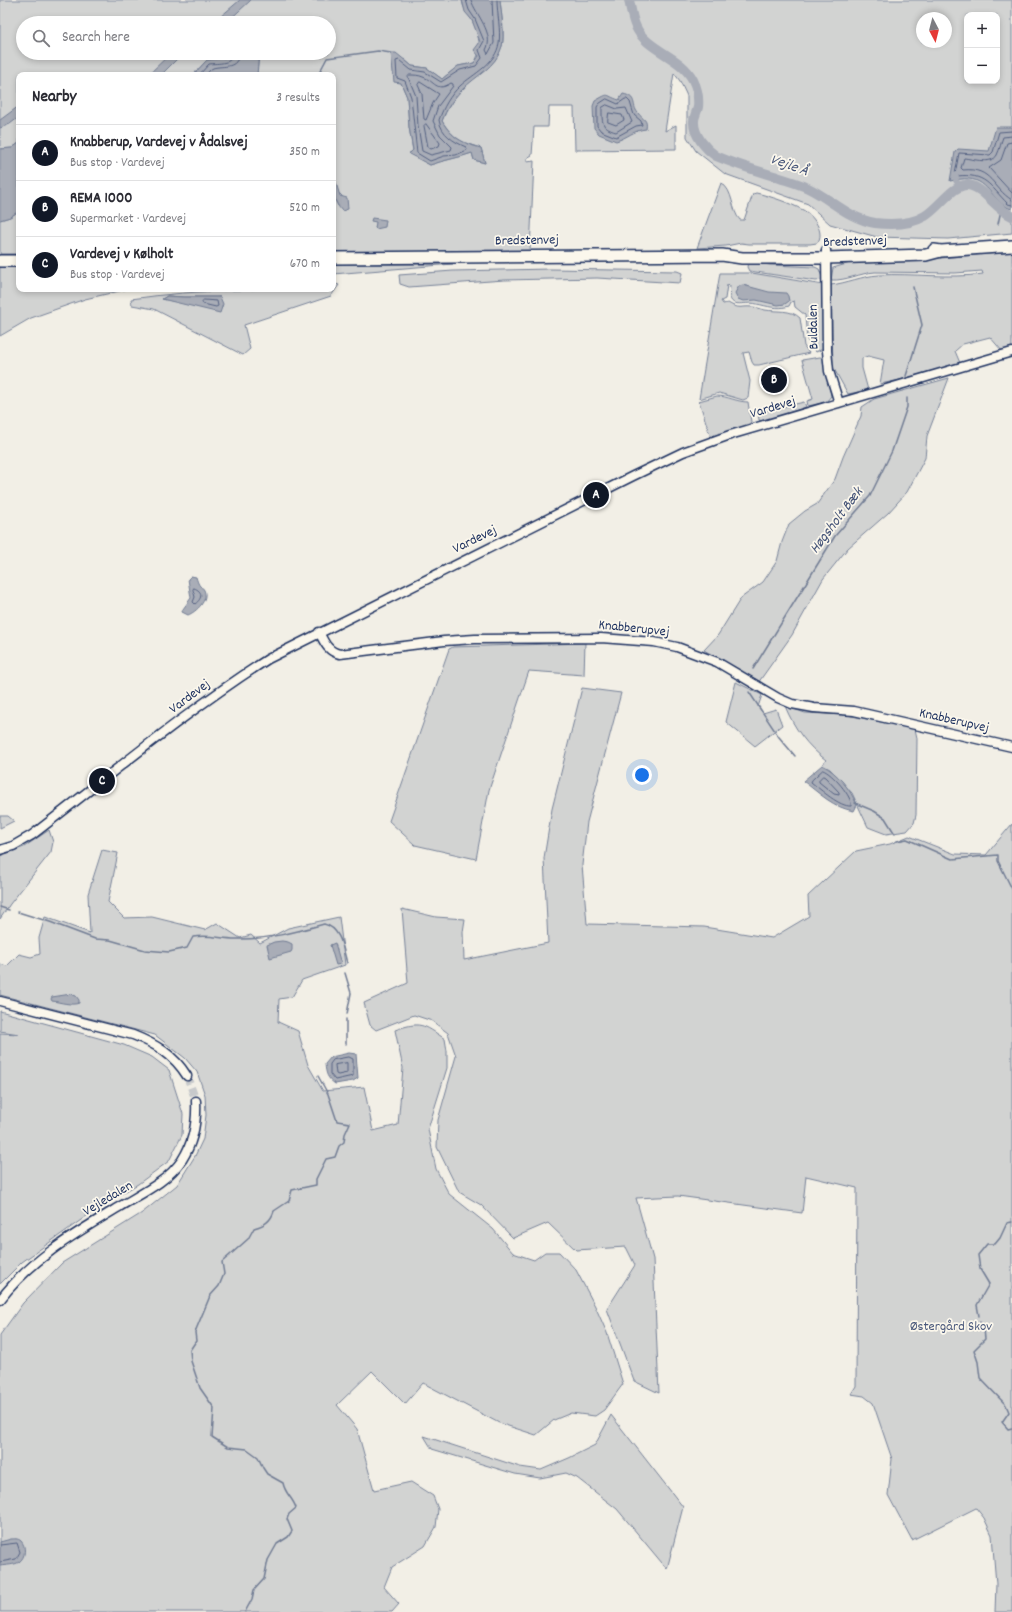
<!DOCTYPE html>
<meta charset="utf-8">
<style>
:root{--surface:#fff;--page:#f2f2f3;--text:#2b2b33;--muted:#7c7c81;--line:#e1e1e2;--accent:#111827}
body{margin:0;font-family:Dekko,sans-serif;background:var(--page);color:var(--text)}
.controls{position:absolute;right:12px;top:12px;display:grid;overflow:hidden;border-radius:8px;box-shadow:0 2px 6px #0003}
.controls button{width:36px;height:36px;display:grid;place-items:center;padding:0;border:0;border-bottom:1px solid var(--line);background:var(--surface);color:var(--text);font:20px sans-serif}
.compass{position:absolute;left:916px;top:12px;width:36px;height:36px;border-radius:50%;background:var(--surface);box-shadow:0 2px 6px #0003;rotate:173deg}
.you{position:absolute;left:642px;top:775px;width:14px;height:14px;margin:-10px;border:3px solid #fff;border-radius:50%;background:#1a73e8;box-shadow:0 0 0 6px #1a73e833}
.badge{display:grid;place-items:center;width:26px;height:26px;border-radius:50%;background:var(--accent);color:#fff;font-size:13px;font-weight:700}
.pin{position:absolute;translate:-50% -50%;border:2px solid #fff;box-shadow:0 1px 4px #0006}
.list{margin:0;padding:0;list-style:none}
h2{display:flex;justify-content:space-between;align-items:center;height:52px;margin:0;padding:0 16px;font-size:17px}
h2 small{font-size:13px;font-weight:400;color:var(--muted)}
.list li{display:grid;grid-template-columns:26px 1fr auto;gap:12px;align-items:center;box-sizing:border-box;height:56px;padding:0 16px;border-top:1px solid var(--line)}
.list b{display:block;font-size:15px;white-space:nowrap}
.list p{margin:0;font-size:13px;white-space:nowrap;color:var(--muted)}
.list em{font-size:13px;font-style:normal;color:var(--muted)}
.icon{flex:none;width:22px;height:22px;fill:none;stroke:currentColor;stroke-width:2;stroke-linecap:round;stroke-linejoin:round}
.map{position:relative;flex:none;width:1012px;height:1612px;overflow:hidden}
.search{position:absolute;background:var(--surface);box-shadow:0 2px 6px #0003;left:16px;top:16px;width:320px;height:44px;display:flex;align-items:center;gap:10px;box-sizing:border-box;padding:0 14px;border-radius:22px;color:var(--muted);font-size:15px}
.panel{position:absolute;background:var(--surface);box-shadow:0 2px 6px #0003;left:16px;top:72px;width:320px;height:220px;border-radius:8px}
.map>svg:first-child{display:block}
.green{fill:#d2d3d2;stroke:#768198;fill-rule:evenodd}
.water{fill:#a9adb7;stroke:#707b93}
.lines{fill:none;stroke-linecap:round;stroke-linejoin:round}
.shore{stroke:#546182;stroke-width:1}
.stream{stroke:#707b93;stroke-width:1.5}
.canal{stroke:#a9adb7;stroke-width:5.5}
.river{stroke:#a9adb7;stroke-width:10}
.tertiary-tunnel{stroke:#c7c9cb;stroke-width:8;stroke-dasharray:8 4;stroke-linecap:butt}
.tertiary-casing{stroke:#1b2f5e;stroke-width:11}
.trunk-casing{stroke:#1b2f5e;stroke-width:14}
.tertiary{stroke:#fbf7ec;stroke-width:8}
.trunk{stroke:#fbf7ec;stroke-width:11}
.labels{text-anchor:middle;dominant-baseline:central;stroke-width:3.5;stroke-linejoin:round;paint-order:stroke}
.street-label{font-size:14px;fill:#1b2f5e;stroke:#fbf7ec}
.park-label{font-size:14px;fill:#49587b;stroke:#fbf7ec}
.water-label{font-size:15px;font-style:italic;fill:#465579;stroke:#fbf7ec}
</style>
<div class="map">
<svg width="1012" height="1612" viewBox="0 0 1012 1612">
<rect width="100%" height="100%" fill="#f2efe6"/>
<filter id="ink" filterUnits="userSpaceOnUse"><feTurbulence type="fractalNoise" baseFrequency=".025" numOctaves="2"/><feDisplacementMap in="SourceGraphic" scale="8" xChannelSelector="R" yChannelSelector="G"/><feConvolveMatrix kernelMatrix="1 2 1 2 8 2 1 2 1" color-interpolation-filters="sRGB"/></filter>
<g filter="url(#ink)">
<path class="green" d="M0 0H462C463 8 467 13 471 19 479 33 483 50 474 63L458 66 442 79 427 68 412 66 404 59 401 83 407 97 409 127 413 151 409 153 430 165C444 160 458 158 472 153L474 160 485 163 481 148C462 143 453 138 442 121 447 109 453 99 461 90 475 75 496 68 502 46 505 36 501 11 500 0H1012V233L948 239 877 237 830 224 808 204 725 174 696 151 687 137V96L680 81 674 73 665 131 676 125V149L575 150 574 107H549L548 127H534L532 155 527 158V162L534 161 530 251 333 252V196L338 206 343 197 338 192 336 183 333 182V75H257L259 53H329V23H23V53H232L225 58 207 60 193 75H19V143L12 148 0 149ZM967 15H997V81H967ZM922 18H946V42H922Z
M721 183C734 190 731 211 740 220H744L753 194 756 193C770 196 790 203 803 210 813 215 826 233 817 243L810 244H749L741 243 726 246 697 248Z
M19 211V254H0V220L10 217Z
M1012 252V347L1002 351 990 337 963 344 955 351 960 363 900 380 880 384 884 360 868 356 862 358V368L868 390 848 394 833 367 831 285C847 283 862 276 879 275 913 273 949 279 983 274L982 271 955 273 875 272C860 273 846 281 831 280L833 268 850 263 893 262Z
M748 262 770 265 815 267 819 269 823 280 816 281 749 271 747 267Z
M333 264H453L333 274Z
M0 267H19V289H128L85 299 31 318 0 336Z
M551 269 677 271 682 273 680 283 597 278 504 280 409 287 400 284 399 275 453 271Z
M720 273H752L823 285 824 346 823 349 816 352 807 340 805 315 795 307 794 301 791 302 789 306C778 310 767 306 757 304 744 300 726 313 730 286L727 285 725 299 721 301 723 304 728 303C740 310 740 306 752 307 757 307 760 309 765 310 777 312 791 309 800 318L804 346 809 353 759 365H754L752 362 749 352 743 353 750 381 748 398 743 400 719 393 699 399Z
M333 283 339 285 331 296 244 325 250 349 243 355 154 309 132 305 131 299C198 289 266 289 333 289ZM167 296 184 297H220L177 302 162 299Z
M820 357 825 358 831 396 826 402 808 406 807 401 813 399 802 360Z
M949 378 927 436 925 458 907 492 888 513 848 548 823 579 792 635 758 683 704 650 718 635 741 598 763 582 777 561 782 542 789 524 805 511 817 504 835 479 843 457 861 416 862 407 874 399Z
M717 396C727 396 737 402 748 402L751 422 748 426 711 438 699 401Z
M804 402 806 407 763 422 759 420 758 413Z
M585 643 584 675 529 671 489 790 476 859 415 845 389 821 449 649 453 647Z
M736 682 762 695 758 707 763 713 776 709 782 725 755 746 726 722Z
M582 688 621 693 587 822 582 865 587 924 704 927 772 938 809 916 808 896 856 851 890 844 909 836 955 854 986 855 1012 824V1612H995L996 1584 992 1535 984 1518 976 1508 912 1540 888 1495 892 1459 873 1403 864 1396 851 1394 856 1386 857 1188 806 1176 802 1213 678 1196 636 1198 653 1259 659 1393 634 1381 607 1309 635 1265 626 1247 576 1250 548 1223 513 1238 481 1205 459 1192 437 1147 438 1120 456 1056 448 1033 432 1021 414 1015 376 1030 370 1025 364 1003 408 983 402 909 436 917 465 919 463 932 464 960 548 943 544 858 552 809Z
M785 706 805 713 847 715 915 729 917 738 916 815 914 823 907 831 886 834 868 827 852 793 830 769 822 765 826 760C807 746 794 728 785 706Z
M0 816H8L14 821 0 828Z
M49 830 53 842 51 852 10 904 0 919V856L24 847Z
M102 850 118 853 108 902 124 918 152 917 205 930 217 923 240 938 251 935 260 943 288 928 339 917 345 965 302 980 292 997 279 999 278 1022 298 1031 308 1065 323 1091 364 1087 373 1131 398 1125 403 1068 395 1030C420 1021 423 1024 445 1039L447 1051V1068L428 1129 436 1169 449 1194 493 1229 513 1253 534 1260 545 1252H559L576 1270 595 1306 607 1333 623 1384 604 1410 595 1416 571 1413 554 1420 536 1435 499 1423 423 1383 405 1404 372 1371 337 1405 357 1429 374 1490 411 1482 433 1496 438 1509 436 1527 425 1546 392 1567 384 1587 399 1604 392 1612H0V1335L23 1303 62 1263 142 1213 177 1185 195 1156 203 1139 206 1115 205 1095 197 1072 185 1058 155 1035 0 995V964L7 966 19 954 31 957 40 954 39 938 45 917 90 933 88 894Z
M0 1011 124 1045 152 1057 169 1070 183 1114 182 1135 169 1161 138 1184 105 1203 22 1262 0 1284V1033L19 1034 0 1031Z
M611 1415 683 1507 667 1569 617 1509 577 1478 566 1473 540 1478 515 1474 432 1449 424 1436 520 1467 541 1470 569 1458 595 1445Z"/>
<path class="water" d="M240 0H251L226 23H213Z
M462 0H500C501 11 505 36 502 46 496 68 476 75 462 90 453 99 446 109 442 121 452 138 462 143 481 148L485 163 474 160 472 153C458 158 444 160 430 165L409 154 413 150 409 127 407 97 401 83 394 82 391 53H396L412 66 427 68 442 79 458 66 474 63 479 56 474 50 480 42 472 20 465 12Z
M171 53H183L161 75H148Z
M232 53H259L257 75H193L207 60 225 58Z
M623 94C638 97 631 105 638 113 643 120 648 119 646 129 634 130 627 138 616 141L599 134 594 128 593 106 595 101C611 92 604 95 619 100Z
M19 106V117L10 124 0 128V120Z
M996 127H1012V209C994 205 989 180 969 179 963 178 956 180 950 181L955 152 958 149 989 151Z
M19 143V211L10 217 0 220V149L12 148Z
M333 182 336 183 340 196 347 198 348 209 342 211C334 202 333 193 333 182Z
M372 218 386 220 385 227 376 229 375 228 376 222 371 221Z
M743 285 769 292 786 293 788 296 789 301 785 304 778 305 756 300 743 301 738 299 735 293 739 286Z
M167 296 184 297H220L223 304 220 313 162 299Z
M191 576 196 577C197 580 198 584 200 586 203 590 202 586 204 590 209 600 196 612 188 615L182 612 183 609 191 598 188 579Z
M822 765C838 773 850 789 857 805L854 811C834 808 819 793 803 781Z
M282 941 288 942 292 944V950L291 952 270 958 267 945 274 942Z
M335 943 341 964 336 965 330 945Z
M71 994 76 996 79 1000V1003C72 1006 60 1002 52 1001L51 999 52 997Z
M349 1053 356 1054 358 1078 353 1081 335 1084C327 1078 326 1074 325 1064L331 1057Z
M11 1539C14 1539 18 1538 21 1541 26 1546 26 1557 19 1562 15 1565 6 1565 0 1566V1542Z"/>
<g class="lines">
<path class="shore" d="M466 0 469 10 475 19 484 41 479 50 482 58 476 66 460 70 441 82 425 72 411 70 399 60 396 61 397 78 405 81 411 97 417 153 430 161 444 156 456 155 467 150 466 147C454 142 441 134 439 120 443 108 450 95 460 86 473 74 496 64 499 43 501 30 497 14 497 0
M471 0C476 15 495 34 486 50L488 54 494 43 492 0
M199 75 209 64C218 63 232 65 234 53
M205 75C208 73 210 69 213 68 223 65 238 70 239 53
M410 75C414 75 419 75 423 77 435 81 436 93 451 83L453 84V86L438 106 433 121 440 135 452 147 451 150 431 155 422 151 418 126 416 96 408 77Z
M420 82 439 94 433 103 426 120 424 119 422 94 418 85Z
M607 99 618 104 625 99H627L630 102 634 115 641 121 642 125 636 126 616 137 601 131 597 126V107L599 104Z
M607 105 617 109 626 108 632 122 616 132C601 128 602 122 602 108Z
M609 113 622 115 624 120 616 125 608 122Z
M426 124 440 143 439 146 431 149 428 147 424 126Z
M1012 131 999 132 993 152 990 155 959 153 955 174 957 176C986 173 989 185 1008 204L1012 205
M1012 136 1003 137C1001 142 1000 149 997 155 992 165 973 159 964 158L961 168 963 170C992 167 992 188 1012 200
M1012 142 1007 143 1001 160 989 168 1012 193
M204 300 217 301 218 306 216 307 203 304 202 302Z
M194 588C203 591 203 598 195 604L193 602 195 597 193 590Z
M823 770C832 773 853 797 851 806 840 807 821 790 811 782L812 780Z
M823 776 825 777 839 792V795L834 794 819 782V780Z
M349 1057 353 1059V1076L335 1080 330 1074V1064L333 1060Z
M347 1063V1073L338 1075 336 1074 335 1065Z
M0 1545 17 1543 20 1552 16 1559 0 1562"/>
<path class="stream" d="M318 75 327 58 378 51 391 53
M998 224 1001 210
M906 376 922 325 913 287
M753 669 835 536 870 496 892 451 907 407V398
M749 692 779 737 795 756
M855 803 874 811 885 818 895 834
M897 841 907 839 952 859 998 855V861L1012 889
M0 907 9 910
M18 912 50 922 95 939 110 940 145 950 169 952 187 948 193 937C209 934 221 939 236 939 266 940 296 932 324 924 341 928 343 949 347 963
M345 973 351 993 347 1014
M346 1044V1019
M979 1316 977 1305 989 1284 980 1269 978 1255 987 1244H995L1000 1238 1007 1223 1012 1222
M980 1322 984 1329 985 1339 974 1350 978 1362 980 1378 1006 1405 1009 1412 1002 1422 1008 1429 1012 1428
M245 1612 252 1599 254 1590 264 1579 268 1560 277 1544 288 1537 292 1531 287 1519 289 1514 296 1508C293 1498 285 1494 283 1483L267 1474 263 1468 258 1457 247 1449 228 1447 212 1437 214 1408 200 1388 191 1361 190 1350 196 1341 195 1332 210 1296 219 1286 224 1274 222 1262 248 1239 254 1228C265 1225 271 1221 274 1211L289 1201 292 1190 316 1185V1179L326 1159 335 1157 339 1146 344 1142 345 1134 350 1123 337 1121 328 1094 318 1076"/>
<path class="canal" d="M956 175V181L960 185"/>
<path class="river" d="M629 0C631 9 632 19 636 27 647 51 681 56 693 80 697 88 699 97 698 107 697 112 694 116 694 121 693 135 706 149 716 156 735 164 754 170 774 176 785 180 797 183 808 188 831 199 849 219 875 223 892 225 910 225 925 216 938 209 954 183 968 185 984 187 996 210 1012 216"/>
<path class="tertiary-tunnel" d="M187 1076 196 1101"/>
<defs>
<path id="tertiary" d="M826 250 827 351 829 371 839 403
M319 632C324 642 328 652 340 654L444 641 475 639 601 638 654 642 677 647 717 662 778 698 792 704 814 708 854 711 1012 747
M0 850 13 846 32 835C109 776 185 712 268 659L633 476 683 452 730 435 1012 352
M0 1001 133 1035C156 1044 174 1055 187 1076
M0 1300C31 1259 76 1233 119 1207 142 1193 167 1182 182 1160 193 1143 197 1121 196 1101"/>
<path id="trunk" d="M934 250 941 251 1012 246
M333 258 722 255 742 258H826L926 255 941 251
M0 261H19"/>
</defs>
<use href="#tertiary" class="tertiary-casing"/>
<use href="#trunk" class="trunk-casing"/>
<use href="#tertiary" class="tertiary"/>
<use href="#trunk" class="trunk"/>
</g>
</g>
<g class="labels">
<g class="street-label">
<text transform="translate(527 241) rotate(-1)">Bredstenvej</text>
<text transform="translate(855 242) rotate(-2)">Bredstenvej</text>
<text transform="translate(814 327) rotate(-91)">Buldalen</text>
<text transform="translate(773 408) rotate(-17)">Vardevej</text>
<text transform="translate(475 540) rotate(-26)">Vardevej</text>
<text transform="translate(634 629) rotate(6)">Knabberupvej</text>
<text transform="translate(190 697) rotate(-37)">Vardevej</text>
<text transform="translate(954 721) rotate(13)">Knabberupvej</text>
<text transform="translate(108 1199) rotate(-31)">Vejledalen</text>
</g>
<g class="park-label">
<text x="951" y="1327">Østergård Skov</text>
</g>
<g class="water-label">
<text transform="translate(789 166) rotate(20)">Vejle Å</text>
<text transform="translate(837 521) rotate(-53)">Høgsholt Bæk</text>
</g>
</g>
</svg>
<div class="controls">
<button>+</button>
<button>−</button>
</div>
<svg class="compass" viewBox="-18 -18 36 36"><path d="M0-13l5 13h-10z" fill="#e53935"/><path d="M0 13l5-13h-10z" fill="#7c7c81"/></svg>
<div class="you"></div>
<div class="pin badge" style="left:596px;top:495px">A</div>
<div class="pin badge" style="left:774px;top:380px">B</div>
<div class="pin badge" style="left:102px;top:781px">C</div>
<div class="search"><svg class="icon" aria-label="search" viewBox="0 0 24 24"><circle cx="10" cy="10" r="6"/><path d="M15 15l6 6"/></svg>Search here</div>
<section class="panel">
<h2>Nearby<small>3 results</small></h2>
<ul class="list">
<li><span class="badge">A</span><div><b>Knabberup, Vardevej v Ådalsvej</b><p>Bus stop · Vardevej</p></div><em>350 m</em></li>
<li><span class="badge">B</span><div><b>REMA 1000</b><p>Supermarket · Vardevej</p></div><em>520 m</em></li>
<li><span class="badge">C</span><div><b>Vardevej v Kølholt</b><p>Bus stop · Vardevej</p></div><em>670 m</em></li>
</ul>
</section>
</div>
